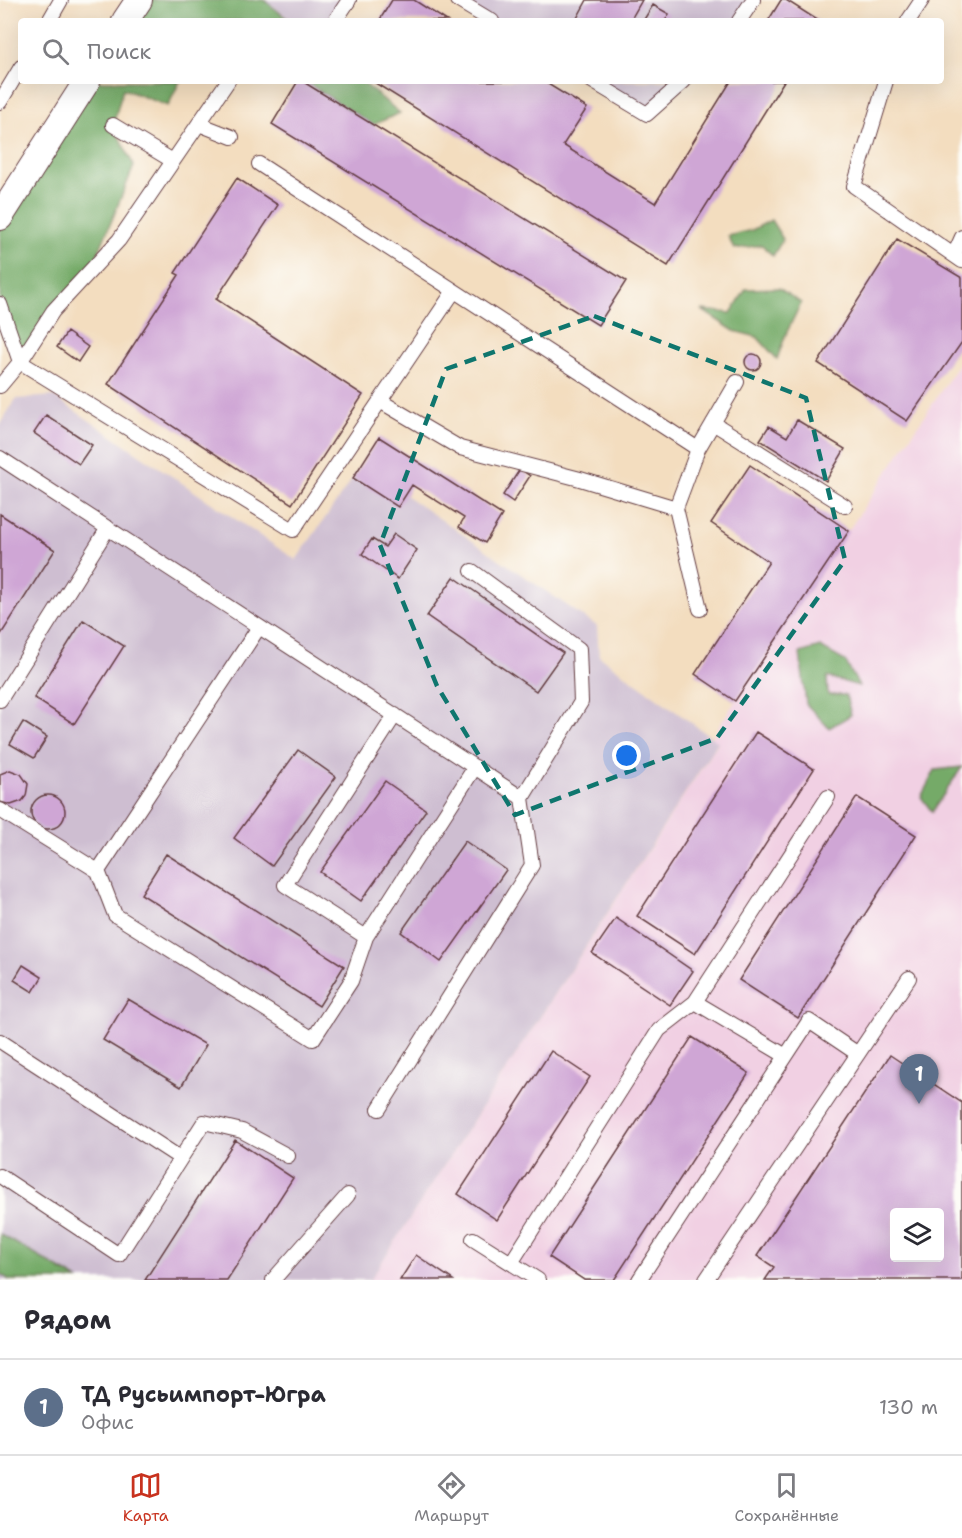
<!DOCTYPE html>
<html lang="ru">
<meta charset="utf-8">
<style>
:root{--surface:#fff;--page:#f2f2f3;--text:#2b2b33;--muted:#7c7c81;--line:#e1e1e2;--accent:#c8321e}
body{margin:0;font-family:"Shantell Sans",sans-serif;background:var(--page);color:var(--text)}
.controls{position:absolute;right:18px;bottom:18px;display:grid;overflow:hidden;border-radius:6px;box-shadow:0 6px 24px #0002}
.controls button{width:54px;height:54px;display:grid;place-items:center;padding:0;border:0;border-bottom:2px solid var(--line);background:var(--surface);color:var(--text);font:30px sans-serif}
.you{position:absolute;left:627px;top:756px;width:21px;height:21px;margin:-15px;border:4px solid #fff;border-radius:50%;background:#1a73e8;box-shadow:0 0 0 9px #1a73e833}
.badge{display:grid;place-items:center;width:39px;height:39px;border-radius:50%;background:var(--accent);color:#fff;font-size:20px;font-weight:700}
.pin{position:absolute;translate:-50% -50px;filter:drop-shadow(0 2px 3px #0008)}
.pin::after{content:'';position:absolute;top:32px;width:21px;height:18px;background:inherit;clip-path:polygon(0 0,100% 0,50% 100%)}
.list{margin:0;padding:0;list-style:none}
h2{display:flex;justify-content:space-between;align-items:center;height:78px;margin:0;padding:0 24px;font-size:26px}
h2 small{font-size:20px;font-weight:400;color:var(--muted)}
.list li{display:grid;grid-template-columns:39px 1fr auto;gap:18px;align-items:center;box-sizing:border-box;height:96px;padding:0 24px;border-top:2px solid var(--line)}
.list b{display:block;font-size:22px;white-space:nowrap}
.list p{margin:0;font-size:20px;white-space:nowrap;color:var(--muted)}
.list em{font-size:20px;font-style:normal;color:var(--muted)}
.icon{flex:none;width:33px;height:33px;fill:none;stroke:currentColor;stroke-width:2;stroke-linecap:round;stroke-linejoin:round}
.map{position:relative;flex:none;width:962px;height:1280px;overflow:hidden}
.search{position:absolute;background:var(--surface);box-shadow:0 6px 24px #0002;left:18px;right:18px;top:18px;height:66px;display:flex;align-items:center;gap:15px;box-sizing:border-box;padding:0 21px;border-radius:6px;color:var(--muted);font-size:22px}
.sheet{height:174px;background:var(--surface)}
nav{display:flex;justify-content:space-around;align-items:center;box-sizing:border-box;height:84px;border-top:2px solid var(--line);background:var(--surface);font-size:16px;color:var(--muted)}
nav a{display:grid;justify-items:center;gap:3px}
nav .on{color:var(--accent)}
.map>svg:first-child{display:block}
.built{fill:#f1d0e3;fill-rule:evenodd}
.industrial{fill:#cebed1}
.forest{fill:#75aa67;stroke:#606449;stroke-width:1.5}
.building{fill:#cfa6d5;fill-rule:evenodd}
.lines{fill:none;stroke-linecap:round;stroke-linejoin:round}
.lane-casing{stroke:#633c41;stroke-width:16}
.street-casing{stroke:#633c41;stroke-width:28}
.lane{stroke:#fff;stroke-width:14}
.street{stroke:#fff;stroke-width:26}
.marked{fill:none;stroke:#0f766e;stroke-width:4.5;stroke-dasharray:12 8;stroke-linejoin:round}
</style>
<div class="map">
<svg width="962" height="1280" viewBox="0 0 962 1280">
<rect width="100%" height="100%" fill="#fdfcf7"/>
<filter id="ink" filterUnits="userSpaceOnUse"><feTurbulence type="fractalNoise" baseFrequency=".0167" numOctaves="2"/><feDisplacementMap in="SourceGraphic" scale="12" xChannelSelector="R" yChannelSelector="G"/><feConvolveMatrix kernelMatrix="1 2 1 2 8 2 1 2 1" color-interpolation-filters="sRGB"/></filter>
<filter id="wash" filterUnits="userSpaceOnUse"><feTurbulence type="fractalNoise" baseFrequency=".008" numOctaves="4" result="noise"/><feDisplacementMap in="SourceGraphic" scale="24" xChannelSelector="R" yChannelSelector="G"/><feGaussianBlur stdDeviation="1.35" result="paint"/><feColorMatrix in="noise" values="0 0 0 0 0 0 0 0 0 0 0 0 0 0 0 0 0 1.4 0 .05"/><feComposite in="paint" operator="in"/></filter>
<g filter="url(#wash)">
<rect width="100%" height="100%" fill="#f3ddbf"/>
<path class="built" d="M962 359V1280H370L718 743 711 738ZM894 1212H940V1258H894Z"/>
<path class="industrial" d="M265 0H349L335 21H292Z
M457 0H753L739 21H492Z
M592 81H684L647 114Z
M53 396 296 560 353 478 398 506 405 495 597 626 599 656 718 742 370 1280H0V424L16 399Z"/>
<path class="forest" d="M139 0H264L290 21H125Z
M87 81H180L168 106 123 89 113 125 134 166 91 271 20 362 0 304V217Z
M304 81H361L400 113 373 125Z
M771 220 783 239 773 256 762 245 734 249 728 236 752 230Z
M779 288 801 303 786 334 777 359 757 337 734 331 702 310 731 313 746 289Z
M820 647 845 661 859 686 827 677 828 695H846L851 715 829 728 806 704 800 653Z
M962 767 932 812 921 797 935 770Z
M0 1234 75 1278 78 1280H9L0 1273Z"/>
<g id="blocks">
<path class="building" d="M392 0H414L447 21H379Z
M587 0H642L630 21H577L576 20Z
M781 0H786L819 21H768Z
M653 5 669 14 665 21H643Z
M298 81H302L626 281 598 325 272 124Z
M372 81H543L587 108 563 145 655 203 731 81H784L668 266Z
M237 178 278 205 216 299 363 395 292 504 108 384 179 275 175 273Z
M897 239 962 278V342L907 421 818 363Z
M67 332 88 347 78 362 57 347Z
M745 362a8 8 0 1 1 16 0a8 8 0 1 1-16 0Z
M46 415 92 445 79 464 34 433Z
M797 420 845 449 826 481 760 440 769 426 787 437Z
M379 437 502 515 485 543 459 527 464 518 412 485 398 507 353 478Z
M750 465 849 531 735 701 695 674 769 562 711 523Z
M520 469 530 476 513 502 503 495Z
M0 514 55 550 0 636Z
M394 534 417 550 398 579 362 554 372 539 385 547Z
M454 577 563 653 536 691 427 616Z
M83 620 124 646 74 724 34 698Z
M23 722 47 737 34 758 10 744Z
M756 732 814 769 695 954 637 916Z
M298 750 336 777 272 866 234 838Z
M10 770 21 774 28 784 26 796 22 801 11 805 0 802V774Z
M385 781 426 810 361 901 320 872Z
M31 812a17 17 0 1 1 34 0a17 17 0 1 1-34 0Z
M857 797 916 835 798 1018 739 980Z
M465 841 506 870 441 962 401 932Z
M166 854 344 966 319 1006 141 894Z
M616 918 693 971 670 1005 592 953Z
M23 965 42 977 33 992 14 980Z
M128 999 206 1045 181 1087 103 1040Z
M692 1037 749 1073 614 1280H584L549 1257Z
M551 1051 590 1077 497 1220 458 1194Z
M890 1055 962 1103V1280H765L774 1267 757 1256ZM894 1212H940V1258H894Z
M235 1140 293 1178 227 1280H145Z
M416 1255 453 1280H400Z"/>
</g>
</g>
<g filter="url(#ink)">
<use href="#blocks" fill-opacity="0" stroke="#633c41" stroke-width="1.5"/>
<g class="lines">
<defs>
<path id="lane" d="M457 0 492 21
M49 21 61 0
M335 21 349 0
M739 21 753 0
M908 21 922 0
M592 81 647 114 684 81
M886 81 854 186 962 261
M0 102 21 67
M199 124 232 137
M113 125 173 161
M259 164 698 449
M954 255 962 237
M0 304 20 362 293 530 454 291
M0 386 20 362 53 311 119 240 228 81
M380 401 460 448 580 479 676 508
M713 423 845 506
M0 458 522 798 532 865 379 1109
M472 571 579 649 581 702 522 798
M700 609 676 508 698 449 737 382
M0 700 108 528
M0 810 98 871 115 915 313 1039 351 981 366 937 475 767
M98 871 259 627
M366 937 285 885 395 715
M695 1002 786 1056
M0 1041 180 1158
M0 1176 119 1255 204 1122 242 1131 288 1156
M473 1239 538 1280
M511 1263 659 1030 695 1002 828 797
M273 1280 348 1195
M639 1280 809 1021 858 1054
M706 1280 909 978"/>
<path id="street" d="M125 21 139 0
M0 217 87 81"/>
</defs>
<use href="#lane" class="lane-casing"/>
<use href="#street" class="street-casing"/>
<use href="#lane" class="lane"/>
<use href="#street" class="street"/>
</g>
</g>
<path class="marked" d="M594 316 806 398 845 560 717 738 515 815 437 686 380 545 446 369Z"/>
</svg>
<div class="controls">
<button><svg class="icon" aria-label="layers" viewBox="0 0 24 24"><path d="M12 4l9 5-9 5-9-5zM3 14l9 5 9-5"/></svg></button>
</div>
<div class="you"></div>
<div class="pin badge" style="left:919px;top:1104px;background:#5c6f8a">1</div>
<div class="search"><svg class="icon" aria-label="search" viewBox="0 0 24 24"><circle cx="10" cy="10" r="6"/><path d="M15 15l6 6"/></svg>Поиск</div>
</div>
<section class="sheet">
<h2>Рядом<small></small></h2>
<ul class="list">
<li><span class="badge" style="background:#5c6f8a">1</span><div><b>ТД Русьимпорт-Югра</b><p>Офис</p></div><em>130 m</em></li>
</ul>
</section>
<nav>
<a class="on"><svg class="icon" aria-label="map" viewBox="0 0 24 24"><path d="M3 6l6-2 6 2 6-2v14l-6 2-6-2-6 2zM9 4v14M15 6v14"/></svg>Карта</a>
<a><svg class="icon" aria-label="directions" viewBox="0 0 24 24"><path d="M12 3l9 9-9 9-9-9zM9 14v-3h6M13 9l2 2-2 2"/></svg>Маршрут</a>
<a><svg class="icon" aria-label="saved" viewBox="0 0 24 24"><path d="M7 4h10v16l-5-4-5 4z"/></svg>Сохранённые</a>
</nav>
